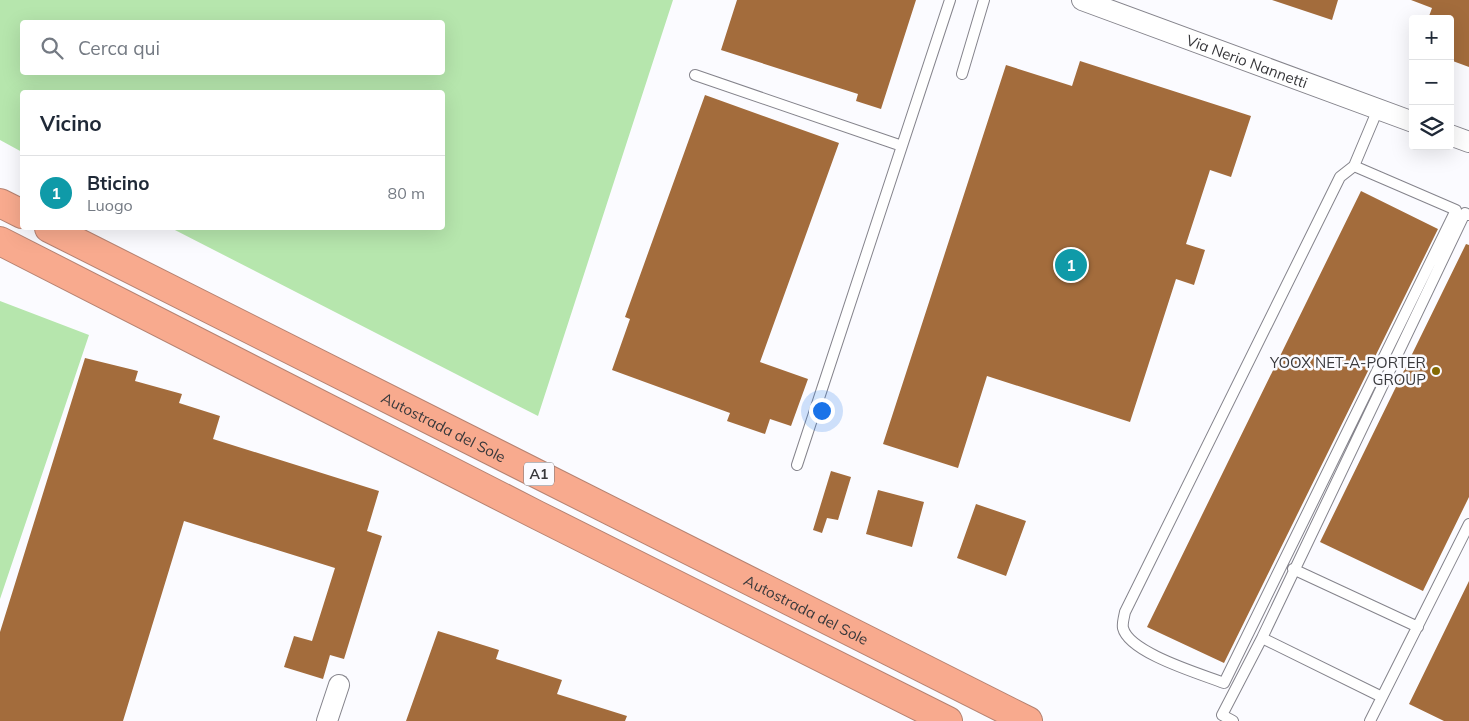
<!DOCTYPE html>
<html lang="it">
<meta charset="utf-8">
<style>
:root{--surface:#fff;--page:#f2f2f3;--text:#1f2937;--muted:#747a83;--line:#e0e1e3;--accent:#db2777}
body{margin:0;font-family:Mulish,sans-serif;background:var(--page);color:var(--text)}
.controls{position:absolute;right:15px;top:15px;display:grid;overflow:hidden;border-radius:5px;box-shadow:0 5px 20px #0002}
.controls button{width:45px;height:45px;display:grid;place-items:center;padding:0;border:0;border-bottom:1px solid var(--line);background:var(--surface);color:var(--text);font:25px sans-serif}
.you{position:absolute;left:821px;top:410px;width:18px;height:18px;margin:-12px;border:4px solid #fff;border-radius:50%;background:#1a73e8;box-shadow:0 0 0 8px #1a73e833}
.badge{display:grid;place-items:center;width:32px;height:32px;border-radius:50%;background:var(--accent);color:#fff;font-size:16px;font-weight:700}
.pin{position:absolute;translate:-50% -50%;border:2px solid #fff;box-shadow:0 1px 5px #0006}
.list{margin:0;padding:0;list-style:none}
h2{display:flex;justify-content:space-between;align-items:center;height:65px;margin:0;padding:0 20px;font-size:21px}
h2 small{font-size:16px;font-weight:400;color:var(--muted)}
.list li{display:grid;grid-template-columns:32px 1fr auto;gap:15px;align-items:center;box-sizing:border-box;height:75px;padding:0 20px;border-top:1px solid var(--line)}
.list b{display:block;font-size:19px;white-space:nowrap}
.list p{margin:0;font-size:16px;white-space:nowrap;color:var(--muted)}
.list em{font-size:16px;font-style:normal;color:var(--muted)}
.icon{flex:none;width:28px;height:28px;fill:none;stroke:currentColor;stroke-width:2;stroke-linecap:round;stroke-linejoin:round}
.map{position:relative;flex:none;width:1469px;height:721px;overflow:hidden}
.search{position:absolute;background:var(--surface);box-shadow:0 5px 20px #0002;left:20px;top:20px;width:425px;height:55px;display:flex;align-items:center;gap:12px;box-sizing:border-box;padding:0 18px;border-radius:5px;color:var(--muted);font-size:19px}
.panel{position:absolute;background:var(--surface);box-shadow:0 5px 20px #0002;left:20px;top:90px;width:425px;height:140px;border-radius:5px}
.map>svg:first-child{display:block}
.green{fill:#b6e6ad;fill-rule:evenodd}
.building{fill:#a36c3c}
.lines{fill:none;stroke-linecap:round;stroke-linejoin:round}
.service-casing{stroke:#85848c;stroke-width:12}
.minor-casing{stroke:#85848c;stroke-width:22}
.motorway-casing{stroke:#b58271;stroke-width:30}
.service{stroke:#fff;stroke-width:10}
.minor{stroke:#fff;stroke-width:20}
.motorway{stroke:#f8aa8e;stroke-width:28}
.poi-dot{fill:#846a04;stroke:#fbfbff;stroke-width:2}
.labels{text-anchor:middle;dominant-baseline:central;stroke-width:5;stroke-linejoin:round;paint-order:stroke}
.shield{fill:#fbfbff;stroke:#737376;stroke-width:1}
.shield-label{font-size:14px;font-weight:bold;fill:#39393c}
.street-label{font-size:15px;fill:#39393c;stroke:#fbfbff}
.poi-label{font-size:15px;fill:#39393c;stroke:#fbfbff;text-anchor:end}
</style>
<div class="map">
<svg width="1469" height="721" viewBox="0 0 1469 721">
<rect width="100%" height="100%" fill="#fbfbff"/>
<path class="green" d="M0 0H673L538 416 171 228H442V92H22V152L0 140ZM22 22H442V72H22Z
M0 301 89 335 0 599Z"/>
<path class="building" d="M737 0H916L881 109 856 101 858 94 721 50Z
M1272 0H1338L1332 20Z
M1411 0H1469V67L1450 60V19H1428L1432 8Z
M1080 61 1251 116 1231 177 1210 170 1186 244 1205 250 1194 285 1176 279 1130 422 987 376 958 468 883 444 1006 65 1072 86Z
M705 95 839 143 760 362 808 379 791 426 770 419 765 434 727 421 730 413 612 370 630 319 625 317Z
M1361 191 1438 229 1224 663 1147 627Z
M1466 244 1469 245V497L1423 591 1320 542Z
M85 358 138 371 135 381 182 394 179 403 220 416 213 439 379 491 367 531 382 536 344 659 330 655 323 679 284 667 294 636 312 641 335 568 184 521 123 721H0V632Z
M831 471 851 477 838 520 827 518 822 533 813 530Z
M878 490 924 502 912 547 866 534Z
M976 504 1026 521 1006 576 957 558Z
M1469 581V721H1444L1409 704Z
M438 631 499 650 496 659 562 680 557 694 627 716 625 721H406Z"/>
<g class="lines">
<defs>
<path id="service" d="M962 74 984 0
M695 75 902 146
M1354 166 1456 210 1224 683C1201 674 1129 653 1123 628 1122 624 1124 617 1125 612L1340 177 1354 166 1378 109
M797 465 950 0
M1293 569 1418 627
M1262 638 1382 697
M1233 721 1222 715 1262 638 1465 213 1469 215
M1370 721 1469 524"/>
<g id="minor">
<path id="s1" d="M1082 0 1413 122"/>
<path d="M1450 135 1469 142"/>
<path d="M327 721 339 685"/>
</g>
<g id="motorway">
<path d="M0 203 22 214"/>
<path id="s2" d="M49 228 1028 721"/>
<path d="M0 241 537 515 948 721"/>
</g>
</defs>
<use href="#service" class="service-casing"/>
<use href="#minor" class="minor-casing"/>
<use href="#motorway" class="motorway-casing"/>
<use href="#service" class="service"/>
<use href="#minor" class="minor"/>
<use href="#motorway" class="motorway"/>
</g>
<circle class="poi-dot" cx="1436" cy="371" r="5"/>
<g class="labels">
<rect class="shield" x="524" y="462.5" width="30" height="23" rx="4"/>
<g class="shield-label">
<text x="539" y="474">A1</text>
</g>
<g class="street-label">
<text stroke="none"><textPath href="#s1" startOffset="176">Via Nerio Nannetti</textPath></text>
<text stroke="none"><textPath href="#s2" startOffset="442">Autostrada del Sole</textPath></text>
<text stroke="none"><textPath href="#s2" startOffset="848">Autostrada del Sole</textPath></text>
</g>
<g class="poi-label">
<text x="1426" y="362">YOOX NET-A-PORTER<tspan x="1426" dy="17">GROUP</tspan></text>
</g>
</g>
</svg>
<div class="controls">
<button>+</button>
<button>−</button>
<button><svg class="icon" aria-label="layers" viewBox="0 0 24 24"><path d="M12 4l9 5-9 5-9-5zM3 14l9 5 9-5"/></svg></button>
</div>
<div class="you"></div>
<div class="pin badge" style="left:1071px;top:265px;background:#0f9aa8">1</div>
<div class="search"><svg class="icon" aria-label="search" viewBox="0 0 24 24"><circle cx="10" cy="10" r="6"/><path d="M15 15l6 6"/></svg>Cerca qui</div>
<section class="panel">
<h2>Vicino<small></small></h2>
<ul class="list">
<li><span class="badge" style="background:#0f9aa8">1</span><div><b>Bticino</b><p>Luogo</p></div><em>80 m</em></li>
</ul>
</section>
</div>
